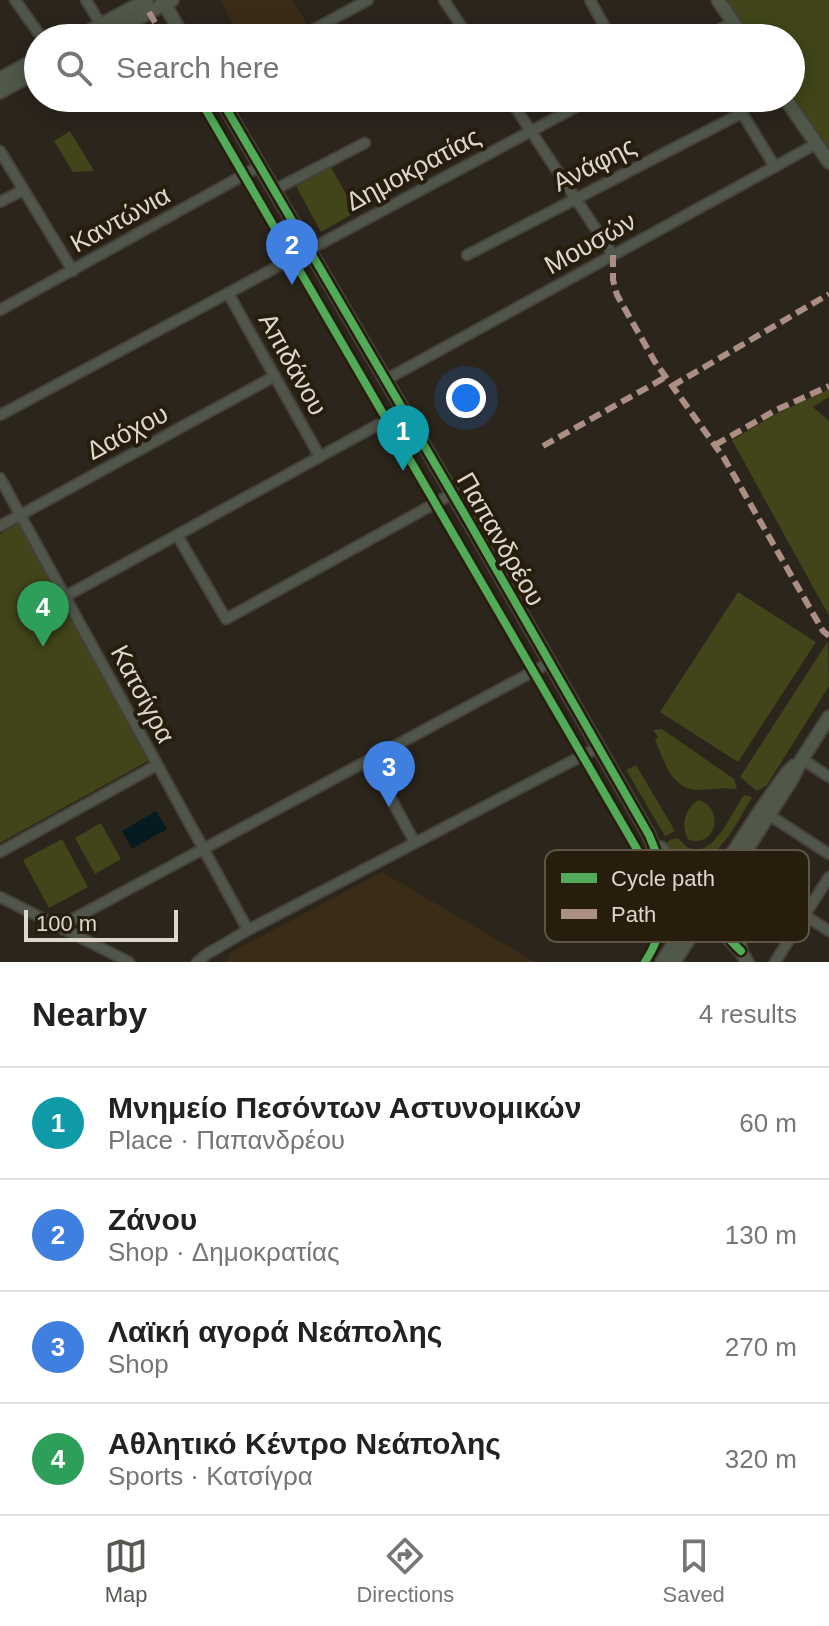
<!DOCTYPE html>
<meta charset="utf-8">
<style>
:root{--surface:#fff;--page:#f2f2f2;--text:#222;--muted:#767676;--line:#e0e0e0;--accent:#5a5853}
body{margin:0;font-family:Arial,sans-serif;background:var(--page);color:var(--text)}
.scale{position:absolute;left:24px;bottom:20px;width:154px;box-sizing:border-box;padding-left:8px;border:4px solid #ded7cd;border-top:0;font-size:22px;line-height:28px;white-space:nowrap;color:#ded7cd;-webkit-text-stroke:6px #271d0c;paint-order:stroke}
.you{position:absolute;left:466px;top:398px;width:28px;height:28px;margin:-20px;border:6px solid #fff;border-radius:50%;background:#1a73e8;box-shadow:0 0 0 12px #1a73e833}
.badge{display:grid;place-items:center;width:52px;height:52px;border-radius:50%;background:var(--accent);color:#fff;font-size:26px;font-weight:700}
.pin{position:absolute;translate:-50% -66px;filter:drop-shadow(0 2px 4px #0008)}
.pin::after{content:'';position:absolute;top:42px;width:28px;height:24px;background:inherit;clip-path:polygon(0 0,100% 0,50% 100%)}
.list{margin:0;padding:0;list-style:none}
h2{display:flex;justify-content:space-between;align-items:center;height:104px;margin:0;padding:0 32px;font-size:34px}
h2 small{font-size:26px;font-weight:400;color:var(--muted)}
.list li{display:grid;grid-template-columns:52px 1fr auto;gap:24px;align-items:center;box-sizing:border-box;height:112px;padding:0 32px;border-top:2px solid var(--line)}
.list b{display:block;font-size:30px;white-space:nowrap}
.list p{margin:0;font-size:26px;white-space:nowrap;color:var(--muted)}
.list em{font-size:26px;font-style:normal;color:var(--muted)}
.icon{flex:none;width:44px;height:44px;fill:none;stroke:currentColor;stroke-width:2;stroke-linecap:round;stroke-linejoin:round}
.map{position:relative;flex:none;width:829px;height:962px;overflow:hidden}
.search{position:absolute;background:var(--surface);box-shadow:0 4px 20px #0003;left:24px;right:24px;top:24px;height:88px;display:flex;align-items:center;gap:20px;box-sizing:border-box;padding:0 28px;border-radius:44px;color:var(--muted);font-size:30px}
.sheet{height:552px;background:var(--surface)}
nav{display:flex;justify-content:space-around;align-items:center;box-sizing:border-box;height:112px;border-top:2px solid var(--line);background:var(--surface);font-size:22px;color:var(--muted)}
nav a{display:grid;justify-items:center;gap:4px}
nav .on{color:var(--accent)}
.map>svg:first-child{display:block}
.built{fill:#3a2c17}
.green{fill:#414519}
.water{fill:#051a21}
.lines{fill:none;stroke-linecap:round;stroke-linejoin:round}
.street-casing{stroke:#46413a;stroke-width:13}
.secondary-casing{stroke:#46413a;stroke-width:16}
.street{stroke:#50574a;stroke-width:9}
.secondary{stroke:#505849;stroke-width:12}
.quiet{stroke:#ac8f84;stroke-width:6;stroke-dasharray:12 6;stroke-linecap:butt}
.cycleway-casing{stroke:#271d0c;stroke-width:13}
.cycleway{stroke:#51ab58;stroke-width:8}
.labels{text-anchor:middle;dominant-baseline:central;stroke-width:8;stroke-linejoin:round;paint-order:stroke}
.street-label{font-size:26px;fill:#ded7cd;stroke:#271d0c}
.key{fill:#271d0c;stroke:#5e5546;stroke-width:2}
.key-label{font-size:22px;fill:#ded7cd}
</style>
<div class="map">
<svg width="829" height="962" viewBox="0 0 829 962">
<rect width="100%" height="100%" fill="#2b251c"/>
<path class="built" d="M220 0H293L307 24 281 38H241Z
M382 872 535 962H226L230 953Z"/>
<path class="green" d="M726 0H829V154L791 97V38H751Z
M70 131 94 171 73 172 54 141Z
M331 167 356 212 321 232 296 186Z
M829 389V397L813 407 829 421V616L732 440 776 414Z
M19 523 148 761 0 843V534Z
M738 592 816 642 738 762 660 712Z
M828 641 829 686 767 785 757 791 740 777Z
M662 729 734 779 737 788 735 789C723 787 713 789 701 790 671 791 665 762 655 740L658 737 653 730Z
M636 765 675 831 665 836 626 770Z
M744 795 752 797C736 825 700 898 667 844L669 840 678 838C681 841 684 845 687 847 713 862 732 811 744 795Z
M699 800C724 808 718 848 688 840 681 825 684 809 699 800Z
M101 823 121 859 95 874 75 838Z
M62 839 88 887 49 908 23 860Z"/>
<path class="water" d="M156 811 167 829 132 849 122 831Z"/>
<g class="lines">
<defs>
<path id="street" d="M15 0 42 38
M86 0 101 25
M444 0 469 38
M590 0 611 38
M298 38 368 0
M704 38 733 22
M509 98 613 255
M0 151 73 271
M274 190 365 143
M0 202 23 190
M467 255 742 113 775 167
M228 293 320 457
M0 310 260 166
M385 380 816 144
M0 415 593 98
M0 478 248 930
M0 526 275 376
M177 535 226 619 452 494
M66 596 403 411
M802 759 829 777
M370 760 415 843
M769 815 829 854
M0 852 157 765
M734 870 829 931
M0 897 129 962
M60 926 549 663
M197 962 207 954 248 930 599 747
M775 962 829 877"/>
<path id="secondary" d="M162 0 184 38
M718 0 744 38
M76 38 147 0
M102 38 172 0
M0 79 38 58
M0 92 38 71
M220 98 465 515 649 835C665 879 688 903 723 932 729 938 734 945 741 951
M785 98 829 162
M661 848 686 879 725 917 739 941 741 951 747 962
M680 870C696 876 710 874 724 865
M673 888 678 912 675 941
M662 962 762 808 786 774 794 766
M674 962 792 779 802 759 829 717"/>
</defs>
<use href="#street" class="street-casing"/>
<use href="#secondary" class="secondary-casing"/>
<use href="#street" class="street"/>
<use href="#secondary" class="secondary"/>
<path class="quiet" d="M149 12 164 38
M613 255V280L617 295 655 362 724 458 823 631 829 636
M672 386 829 294
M715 445 776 410 829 386
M543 446 666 377"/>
<defs>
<path id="cycleway" d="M199 98 659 887C663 919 663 934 645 962
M220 98 465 515 649 835C665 879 688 903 723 932 729 938 734 945 741 951"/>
</defs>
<use href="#cycleway" class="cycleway-casing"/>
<use href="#cycleway" class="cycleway"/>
</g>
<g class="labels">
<g class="street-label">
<text transform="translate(594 164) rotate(-27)">Ανάφης</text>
<text transform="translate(413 169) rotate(-28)">Δημοκρατίας</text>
<text transform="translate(120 219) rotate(-29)">Καντώνια</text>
<text transform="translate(590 243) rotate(-29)">Μουσών</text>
<text transform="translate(293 364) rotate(61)">Απιδάνου</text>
<text transform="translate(127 432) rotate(-28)">Δαόχου</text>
<text transform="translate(501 539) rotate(60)">Παπανδρέου</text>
<text transform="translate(143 694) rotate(62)">Κατσίγρα</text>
</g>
</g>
<rect x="545" y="850" width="264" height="92" rx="12" class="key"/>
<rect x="561" y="873" width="36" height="10" fill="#51ab58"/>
<rect x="561" y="909" width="36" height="10" fill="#ac8f84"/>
<g class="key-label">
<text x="611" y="886">Cycle path</text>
<text x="611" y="922">Path</text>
</g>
</svg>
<div class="scale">100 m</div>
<div class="you"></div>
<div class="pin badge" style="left:403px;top:471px;background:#0f9aa8">1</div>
<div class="pin badge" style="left:292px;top:285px;background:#3f7fe0">2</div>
<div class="pin badge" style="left:389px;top:807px;background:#3f7fe0">3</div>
<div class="pin badge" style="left:43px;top:647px;background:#2e9e5b">4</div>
<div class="search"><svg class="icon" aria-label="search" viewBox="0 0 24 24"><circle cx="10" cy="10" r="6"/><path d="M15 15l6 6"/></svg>Search here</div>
</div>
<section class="sheet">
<h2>Nearby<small>4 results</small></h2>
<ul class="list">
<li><span class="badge" style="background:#0f9aa8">1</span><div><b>Μνημείο Πεσόντων Αστυνομικών</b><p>Place · Παπανδρέου</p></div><em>60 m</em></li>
<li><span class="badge" style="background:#3f7fe0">2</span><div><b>Ζάνου</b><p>Shop · Δημοκρατίας</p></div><em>130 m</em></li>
<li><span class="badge" style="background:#3f7fe0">3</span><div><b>Λαϊκή αγορά Νεάπολης</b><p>Shop</p></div><em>270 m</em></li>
<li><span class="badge" style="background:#2e9e5b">4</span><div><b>Αθλητικό Κέντρο Νεάπολης</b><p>Sports · Κατσίγρα</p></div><em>320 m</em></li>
</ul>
</section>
<nav>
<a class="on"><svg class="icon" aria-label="map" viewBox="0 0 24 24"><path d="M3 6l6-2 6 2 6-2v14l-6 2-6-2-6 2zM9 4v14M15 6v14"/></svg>Map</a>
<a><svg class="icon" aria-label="directions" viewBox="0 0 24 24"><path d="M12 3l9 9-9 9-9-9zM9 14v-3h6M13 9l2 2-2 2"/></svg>Directions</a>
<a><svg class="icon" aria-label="saved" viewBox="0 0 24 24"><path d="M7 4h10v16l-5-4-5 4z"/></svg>Saved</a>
</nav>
